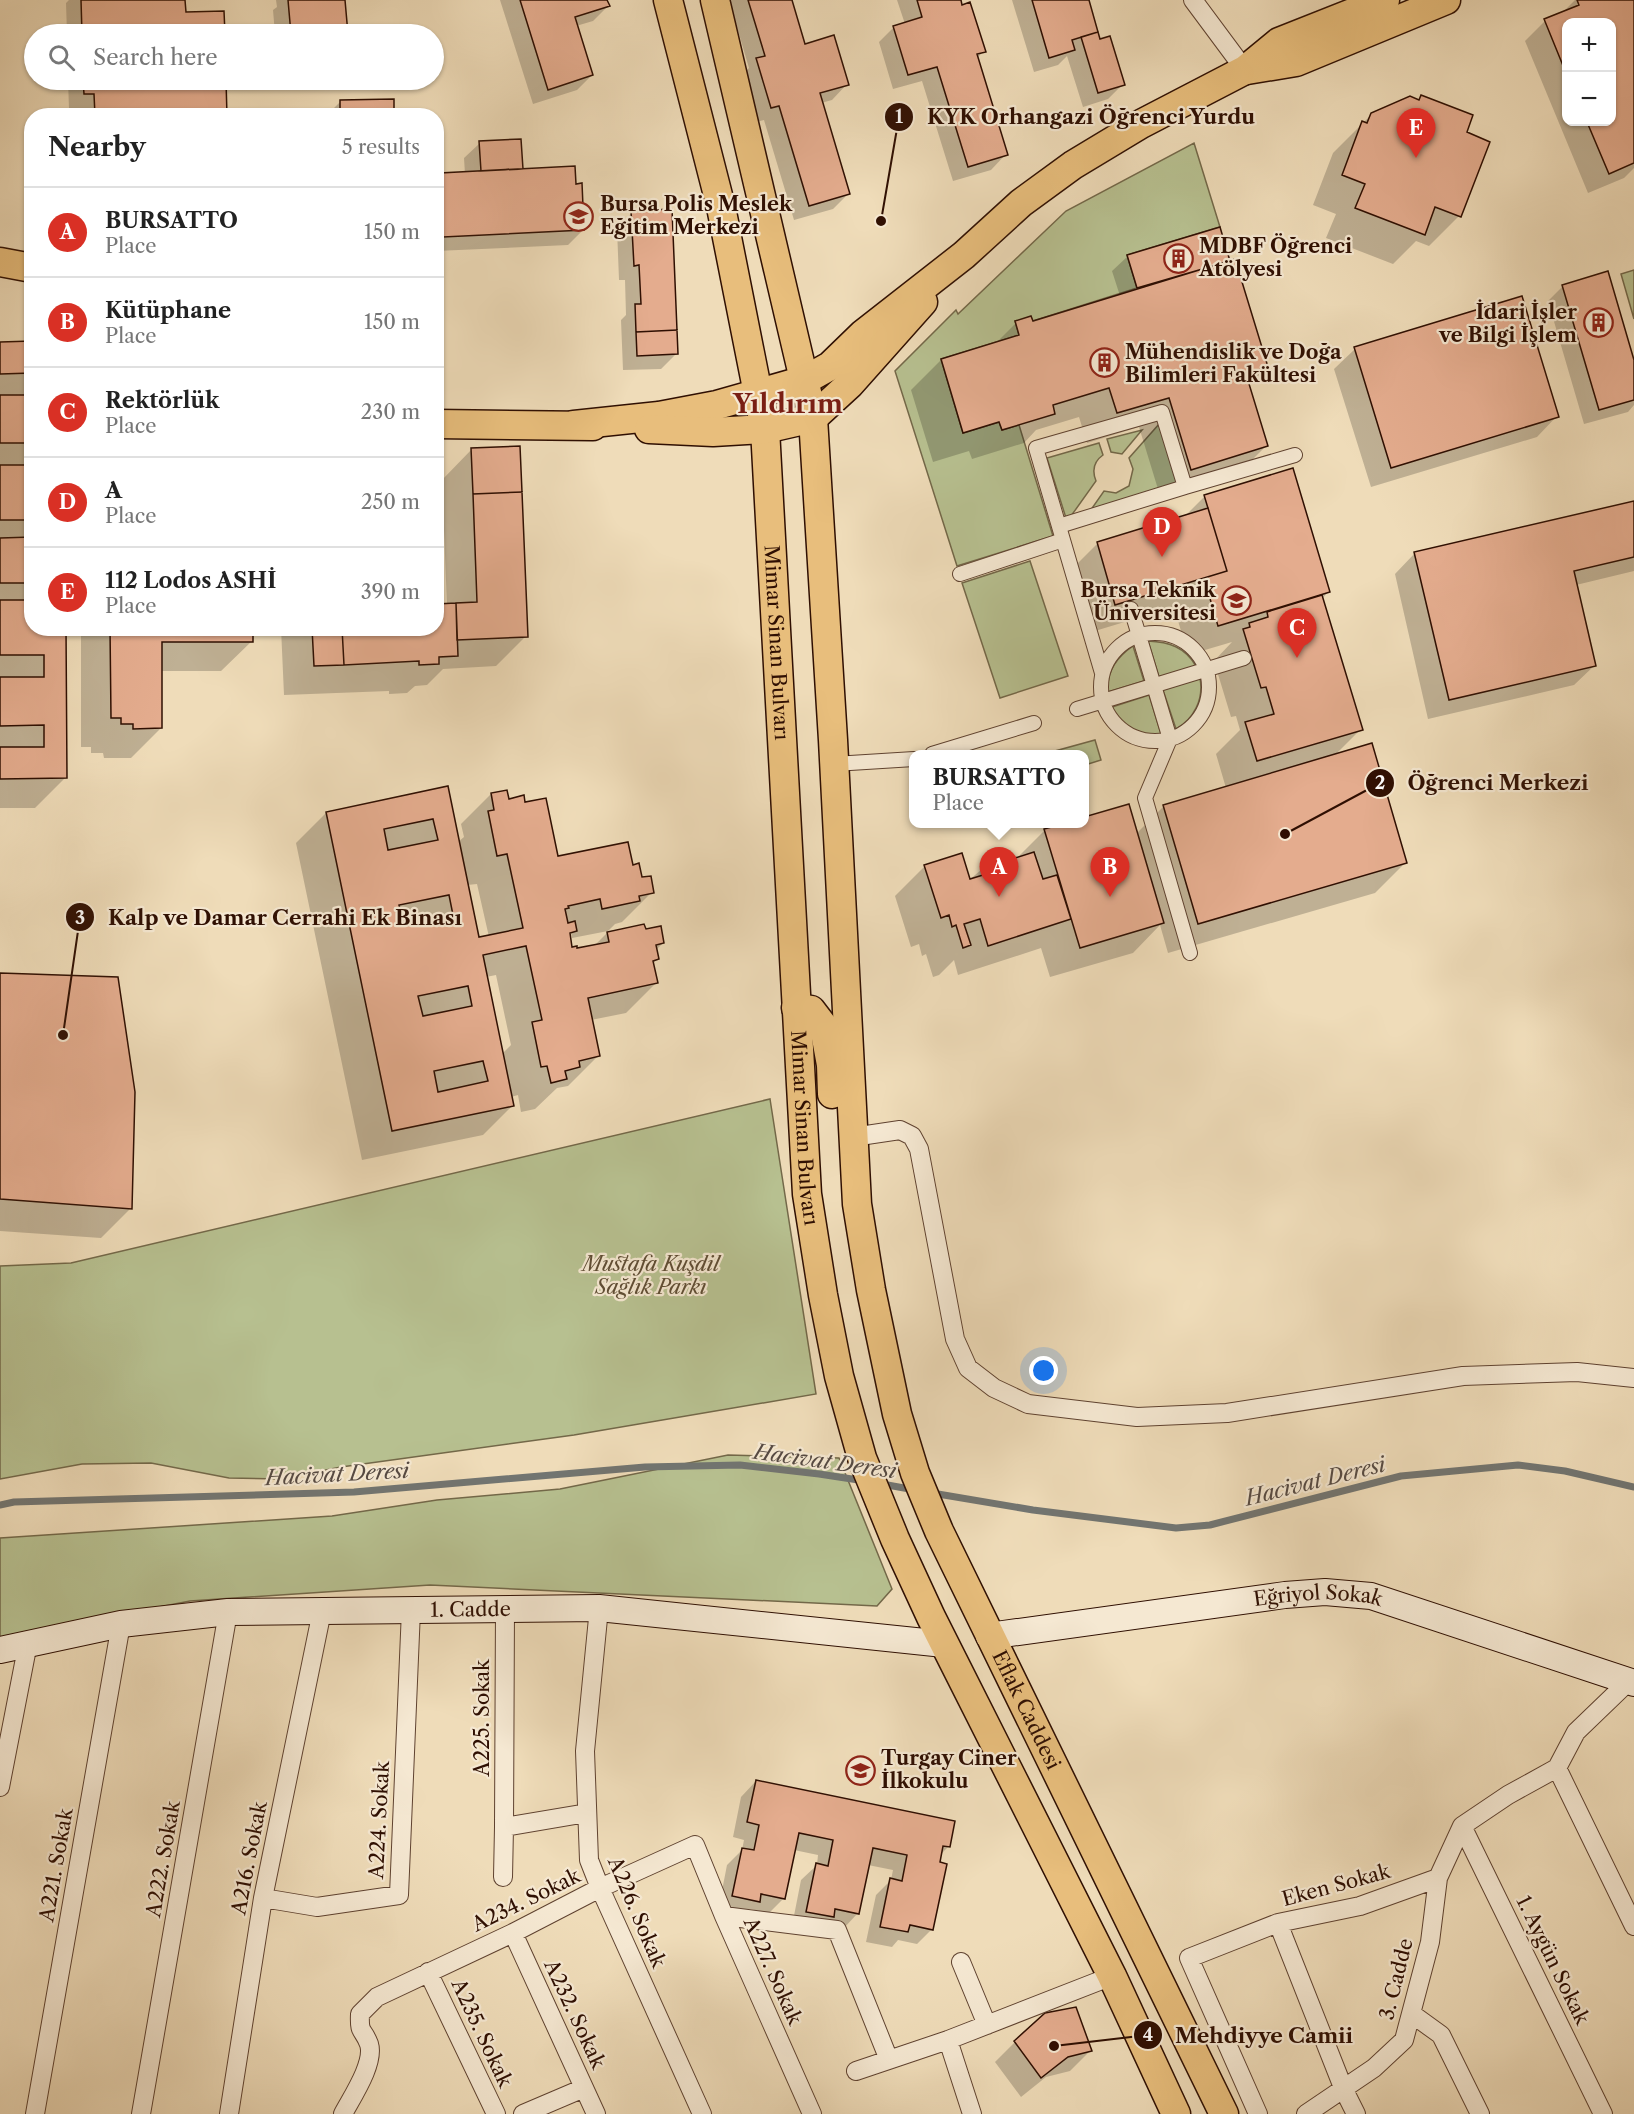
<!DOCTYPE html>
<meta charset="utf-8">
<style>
:root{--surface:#fff;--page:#f6f6f6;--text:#222;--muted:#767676;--line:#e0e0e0;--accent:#d93025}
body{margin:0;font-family:"Libre Caslon Text",serif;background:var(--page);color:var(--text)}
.controls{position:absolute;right:18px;top:18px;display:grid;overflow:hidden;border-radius:12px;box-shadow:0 2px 4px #0004}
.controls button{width:54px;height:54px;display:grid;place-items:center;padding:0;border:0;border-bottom:2px solid var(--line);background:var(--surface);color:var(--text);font:30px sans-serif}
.you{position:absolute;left:1044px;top:1371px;width:21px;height:21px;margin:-15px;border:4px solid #fff;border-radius:50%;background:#1a73e8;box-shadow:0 0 0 9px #1a73e833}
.badge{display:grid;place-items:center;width:39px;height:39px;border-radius:50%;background:var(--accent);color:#fff;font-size:20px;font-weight:700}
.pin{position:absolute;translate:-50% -50px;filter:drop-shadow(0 2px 3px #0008)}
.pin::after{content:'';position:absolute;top:32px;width:21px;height:18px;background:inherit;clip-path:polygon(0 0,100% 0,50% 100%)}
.popup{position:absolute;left:909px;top:750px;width:180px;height:78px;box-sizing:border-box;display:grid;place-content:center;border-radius:12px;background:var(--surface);filter:drop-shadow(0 2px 4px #0005);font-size:20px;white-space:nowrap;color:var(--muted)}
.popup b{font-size:22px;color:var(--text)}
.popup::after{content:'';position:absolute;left:50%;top:100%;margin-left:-12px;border:12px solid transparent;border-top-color:var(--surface)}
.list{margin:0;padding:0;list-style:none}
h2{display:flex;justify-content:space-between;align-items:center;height:78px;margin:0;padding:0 24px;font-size:26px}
h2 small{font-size:20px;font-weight:400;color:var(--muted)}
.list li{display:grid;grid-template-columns:39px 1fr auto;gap:18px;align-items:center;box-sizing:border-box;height:90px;padding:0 24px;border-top:2px solid var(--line)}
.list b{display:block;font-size:22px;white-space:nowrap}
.list p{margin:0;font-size:20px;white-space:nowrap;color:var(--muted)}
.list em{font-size:20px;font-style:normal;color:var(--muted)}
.icon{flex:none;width:33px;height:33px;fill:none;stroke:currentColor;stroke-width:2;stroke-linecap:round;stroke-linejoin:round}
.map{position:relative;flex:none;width:1634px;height:2114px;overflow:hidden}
.search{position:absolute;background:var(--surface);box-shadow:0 2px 4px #0004;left:24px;top:24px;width:420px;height:66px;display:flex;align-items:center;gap:15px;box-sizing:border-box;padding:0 21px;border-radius:33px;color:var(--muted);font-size:22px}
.panel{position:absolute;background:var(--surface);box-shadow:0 2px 4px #0004;left:24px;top:108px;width:420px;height:528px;border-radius:24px}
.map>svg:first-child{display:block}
.green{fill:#b7c090;stroke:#736849;stroke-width:1.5}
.shadow{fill:#0003;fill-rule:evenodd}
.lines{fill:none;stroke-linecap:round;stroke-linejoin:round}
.stream{stroke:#727571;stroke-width:7}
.building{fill:#e4ac8e;stroke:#2f0f02;stroke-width:1.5;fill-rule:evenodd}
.pedestrian-casing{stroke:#5f4230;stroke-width:16}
.minor-casing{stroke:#5f4230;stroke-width:20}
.secondary-casing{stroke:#2f0f02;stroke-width:28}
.primary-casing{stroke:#2f0f02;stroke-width:31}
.pedestrian{stroke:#f5e8d2;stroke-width:14}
.minor{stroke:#f5e8d2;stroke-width:18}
.secondary{stroke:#f5e8d2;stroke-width:26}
.primary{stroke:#e8be7c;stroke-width:28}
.labels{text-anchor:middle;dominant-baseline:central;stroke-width:4.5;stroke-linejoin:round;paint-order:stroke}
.poi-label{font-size:20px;font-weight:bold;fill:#2f0f02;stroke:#f5e8d2;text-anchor:start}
.street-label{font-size:20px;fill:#2f0f02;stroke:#f5e8d2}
.park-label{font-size:20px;font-style:italic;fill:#5f4d34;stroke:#f5e8d2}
.water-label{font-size:21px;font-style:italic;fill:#564a43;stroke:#f5e8d2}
.district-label{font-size:26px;font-weight:bold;fill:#7a1f14;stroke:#f5e8d2}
.leader{fill:none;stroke:#2f0f02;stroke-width:2}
.callout-dot{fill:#2f0f02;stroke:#f5e8d2;stroke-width:2}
.mark-label{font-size:18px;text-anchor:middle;font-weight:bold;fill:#fff}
.callout-label{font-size:21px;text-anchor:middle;font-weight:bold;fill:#2f0f02;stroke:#f5e8d2;stroke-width:4.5;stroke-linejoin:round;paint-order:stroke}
</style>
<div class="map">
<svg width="1634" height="2114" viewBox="0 0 1634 2114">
<rect width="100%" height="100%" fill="#efdcb9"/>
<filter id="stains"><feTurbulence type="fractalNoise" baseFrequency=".00333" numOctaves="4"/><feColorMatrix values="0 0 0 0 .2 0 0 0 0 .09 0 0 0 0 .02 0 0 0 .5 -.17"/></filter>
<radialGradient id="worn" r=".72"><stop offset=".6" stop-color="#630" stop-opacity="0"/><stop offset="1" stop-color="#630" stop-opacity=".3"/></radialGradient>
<path class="green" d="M1194 143 1220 227 1127 255 1137 288 1033 321H1015L1019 335 941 359 963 433 999 422 1002 430 1019 425 1053 536 957 566 895 371 956 310 958 314 1066 211Z
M1634 270V319L1621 274Z
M1160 423 1178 480 1173 487 1088 514 1104 491 1116 493 1129 486 1133 469 1129 458Z
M1142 430 1122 454 1111 452 1107 439Z
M1099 443 1103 455C1093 462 1092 471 1096 481L1071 516 1066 518 1047 458Z
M1030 561 1068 676 1000 698 962 583Z
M1148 641C1169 642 1185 647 1196 666L1159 677Z
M1133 646 1144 681 1108 692C1106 671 1117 657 1133 646Z
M1200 678C1204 699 1194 719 1176 729L1163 690Z
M1149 695 1161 734C1141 738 1120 725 1112 707Z
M1095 740 1101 760 1085 765 1084 754H1044Z
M770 1099 816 1394 574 1435 341 1467 281 1479 229 1478 151 1463 82 1464 0 1479V1266L71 1263Z
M728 1455 839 1458 892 1589 877 1606 430 1585 190 1601 0 1638V1538L332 1516 437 1500 560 1489Z"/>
<path class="shadow" d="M69 0H184V14L223 13V34H67L66 3Z
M276 0H344L346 34H275L273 10 277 7Z
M500 0H606L608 6 593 21 576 26 592 75 577 90 533 104Z
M729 0H791L804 46 847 84 832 100 821 103 848 194 833 209 794 220 764 120 756 122 742 75 749 68Z
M897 0H959L984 51 977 58 1006 154 991 170 953 181 922 81 893 89 879 42 894 27 905 24Z
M1012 0H1087L1099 41 1123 84 1108 99 1083 107 1067 56 1058 65 1034 72Z
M1575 0H1634V168L1624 178 1588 193 1525 41 1545 21 1561 14ZM1566 22H1612V122H1566Z
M68 80H225L226 116H80V109H69Z
M1422 96 1465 133 1459 216 1429 246 1416 241 1393 264 1326 238 1336 214 1313 205 1333 153 1372 114 1417 101Z
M341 101 392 116H326Z
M480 143 522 171 575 185 583 230 568 245 436 251V179L441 175 465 174 464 158Z
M632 213 676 354 661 369 623 370 621 320 626 315 625 280H619L617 228Z
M1128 256 1229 262 1267 367 1248 386 1266 446 1236 476 1161 499 1139 427 1087 443 1079 417 1036 430 1024 443 972 459 969 451 933 462 911 390 941 360 995 344 1016 323H1032L1120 296 1112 271Z
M1563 286 1634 366V405L1628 412 1584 424 1548 301Z
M0 343H32V628H64L65 778 35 808H0Z
M1355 349 1557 416 1537 437 1371 487 1334 369Z
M472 449 526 636 496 666 443 669 427 685 415 686 407 693 389 694V691L284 695 281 628H436L447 605 442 480Z
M1205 496 1328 592 1322 599 1361 729 1334 756 1405 863 1375 893 1168 953 1160 925 1133 953 1050 977 1041 948 958 975 954 960 939 975 933 977 926 954 922 956 919 944 911 947 895 896 925 866 969 880 981 870 1016 859 1044 831 1069 824H1084L1136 834 1164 806 1226 788 1216 754 1240 730 1236 716 1231 717 1214 661 1232 642 1188 655 1174 607 1085 634 1068 573 1098 543 1183 518Z
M1634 503V571L1576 585 1595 665 1574 685 1428 719 1395 574 1415 553Z
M81 628H252V641L221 671H160L161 728 131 758H104L103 753H91V747H81Z
M447 788 458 842 464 837 461 824 491 794 524 804 557 858 632 866 652 892 622 922 615 924 608 931 572 938 571 932H568L571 949 576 950 594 946 607 933 644 931 663 943 656 950 658 959 652 964 656 983 626 1013 591 1020 598 1056 568 1086 557 1088 535 1109 521 1112 518 1095 511 1097 513 1105 483 1135 362 1160 296 843 326 813ZM477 884 489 937 478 939 467 885ZM496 975 511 1045 502 1054 486 977Z
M0 975 131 1208 101 1238 0 1231Z
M756 1781 949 1846 940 1855 932 1929 917 1944 898 1940 892 1947 866 1942 876 1895 891 1880 893 1870 868 1865 858 1913 843 1929 792 1926 801 1880 817 1865 818 1855 794 1850 784 1898 769 1913 750 1909 743 1916 718 1911 727 1865 742 1850 744 1840 733 1837 741 1797Z
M1015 2042 1090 2051 1070 2071 1046 2077 1021 2097 995 2062Z"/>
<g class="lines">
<path class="stream" d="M882 1484 915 1490
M932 1493 1033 1510 1176 1528 1210 1525 1401 1476 1518 1465 1565 1471 1634 1487
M0 1505 14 1502 354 1492 645 1467 740 1465 819 1474 865 1481"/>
</g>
<path class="building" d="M81 0H185L186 12 224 11 225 34H82Z
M288 0H345L348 34H291Z
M520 0H607L610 6 575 17 593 75 548 90Z
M748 0H792L805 44 834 35 849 85 820 93 850 194 809 206 779 106 771 108 756 58 765 56Z
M917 0H961L962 5 970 2 986 52 977 54 1008 155 968 167 937 67 908 75 893 26 922 17Z
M1032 0H1089L1098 32 1072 40 1075 50 1049 58Z
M1577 0H1634V163L1609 174 1587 122H1612V22H1566V73L1544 19 1579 5Z
M1098 32 1100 39 1110 36 1125 85 1098 93 1081 37Z
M83 80H226L227 116H95L94 94H84Z
M1421 95 1473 115 1467 132 1490 142 1461 217 1435 207 1425 235 1355 208 1365 184 1342 175 1362 121 1367 123 1371 113 1410 96 1419 100Z
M394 99V116H340V100Z
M521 139 523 169 481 171 479 141Z
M575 166 576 184 582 183 584 230 443 237 440 173Z
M672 209 677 330 636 332 635 304H641L639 265 634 266 631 211Z
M1220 227 1230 261 1137 288 1127 255Z
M1235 259 1268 367 1246 374 1268 446 1191 470 1169 398 1117 413 1109 388 1053 405 1055 414 1002 430 999 422 963 433 941 359 1019 335 1015 321 1031 316 1033 321Z
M1608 271 1634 360V400L1599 410 1562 285Z
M1522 296 1559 417 1391 468 1354 347Z
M677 330 678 354 637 356 636 332Z
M32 341V373L0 374V342Z
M0 395H32V443H0Z
M520 446 522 492 473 494 471 448Z
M0 465H32V520H0Z
M1293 468 1330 592 1218 626 1204 578 1227 571 1204 495Z
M522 492 528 637 457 640 456 603 477 602 473 494Z
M1634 501V557L1574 571 1596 666 1449 700 1414 552Z
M1208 508 1227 571 1115 605 1097 542Z
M32 537V583H0V538Z
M1322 595 1363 730 1257 761 1245 722 1274 714 1266 687 1261 688 1243 629 1250 627 1249 623 1268 617 1267 612Z
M0 600H32V628H66L67 778 0 779V747H44V725L0 726V677H44V655H0Z
M456 603 458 656 439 657V664L419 665V661L344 665 342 628H436V604Z
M110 628H253V642H162V728L133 729V724H121V718H111Z
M312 628H342L344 665 314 666Z
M1372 743 1407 863 1198 924 1163 805Z
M448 786 479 937 523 928 507 854 497 856 488 811 494 810 491 793 507 790 509 799 524 795 525 802 546 798 558 856 628 842 633 865 639 863 642 877 651 876 654 893 639 896 640 901 602 909 600 899 568 906 569 908 565 909 568 923 575 921 577 931 570 933 572 947 577 946V948L609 942 607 932 644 924 646 929 661 926 664 943 656 945 659 959 653 961 658 983 588 998 600 1056 579 1061 580 1067 565 1071 567 1079 551 1083 547 1066 541 1067 532 1022 542 1020 526 946 483 955 514 1106 392 1131 326 812ZM433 819 438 840 388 850 384 829ZM449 895 453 915 404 925 399 905ZM468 986 472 1006 423 1016 418 996ZM483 1061 488 1081 438 1092 434 1071Z
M1129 804 1164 923 1080 948 1044 829 1063 824H1084V817Z
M1034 852 1043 879 1057 875 1071 919 988 946 980 919 964 924 971 945 963 948 956 925 952 927 949 915 941 918 924 865 962 853 970 879 983 875 981 869Z
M0 973 118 977 135 1092 132 1209 0 1199Z
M756 1780 955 1821 950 1847 943 1846 940 1862 947 1864 933 1930 910 1925 908 1932 880 1927 890 1878 902 1881 907 1855 873 1848 859 1914 835 1909 834 1917 806 1912 816 1863 828 1866 833 1840 799 1833 785 1899 761 1894 760 1902 732 1896 742 1848 754 1850 759 1825 747 1822Z
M1076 2007 1092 2051 1068 2057 1041 2078 1014 2041 1045 2013Z"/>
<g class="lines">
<defs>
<path id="pedestrian" d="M1059 526 1185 487
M960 574 1063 540
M1131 609 1170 739 1145 798 1190 953
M1101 687a54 54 0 1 1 108 0a54 54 0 1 1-108 0Z
M1102 673 1036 448 1162 412 1185 487 1295 455
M1077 709 1244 658
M932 754 1034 723
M834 764 914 759"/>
<path id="minor" d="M1193 0 1245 70
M853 1137 900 1130 912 1136 919 1149 955 1339 968 1368 994 1388 1028 1404 1137 1417 1227 1413 1463 1376 1577 1372 1634 1378
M599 1608 585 1751 589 1860 600 1888 702 2114
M505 1609 504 1827 587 1813
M1557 1768 1634 1926
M1557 1768 1576 1732 1629 1681
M0 1787 28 1643
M1462 1826 1603 2114
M503 1877 504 1827
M263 1898 317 1907 399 1895 411 1610
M724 1916 837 1930 889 2060
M1278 1923 1344 2090 1356 2114
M513 1933 596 2114
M961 1962 987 2025
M428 1972 496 2114
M1412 2014 1441 2035 1480 2114
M948 2040 972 2114
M856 2071 948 2040 1112 1976
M35 2114 121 1624
M141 2114 228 1612
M229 2114 263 1898 322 1611
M343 2114C352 2097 375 2063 369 2044 363 2028 359 2035 360 2014L377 1997 513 1933 600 1888 695 1845 724 1916 812 2114
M523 2114 584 2088
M1258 2114 1189 1958 1278 1923 1360 1906 1438 1878 1462 1826 1508 1795 1557 1768
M1306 2114 1374 2068 1404 2040 1430 1942 1438 1878"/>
<g id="secondary">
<path id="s1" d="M989 1636 1285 1595 1325 1592 1371 1596 1634 1683"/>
<path id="s2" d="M0 1650 121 1624 228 1612 599 1608 944 1644"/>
</g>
<g id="primary">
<path id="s3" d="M668 0 721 207 765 429 807 1194 823 1295 839 1376 862 1458 895 1539 931 1617 1112 1976 1176 2114"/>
<path id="s4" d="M715 0 813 418 833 740 857 1204 871 1290 897 1414 915 1473 939 1531 1224 2114"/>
<path d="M1247 70 1296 62 1446 0"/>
<path d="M0 262 32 268"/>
<path d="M436 424 593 426"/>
<path d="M574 425 659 416 717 405 805 380 830 366 863 334 964 255 1021 203 1073 165 1141 124 1245 70 1279 42 1385 0"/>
<path d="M649 429 713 432 765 429 813 418 850 384 923 302"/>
<path d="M796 1008 811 1010 824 1027 831 1065 832 1094"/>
</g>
</defs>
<use href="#pedestrian" class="pedestrian-casing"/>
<use href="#minor" class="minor-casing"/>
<use href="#secondary" class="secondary-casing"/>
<use href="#primary" class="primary-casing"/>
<use href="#pedestrian" class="pedestrian"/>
<use href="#minor" class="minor"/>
<use href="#secondary" class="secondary"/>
<use href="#primary" class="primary"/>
</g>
<defs>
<symbol id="school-ring" viewBox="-11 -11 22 22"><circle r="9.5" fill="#f5e8d2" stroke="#8f2418" stroke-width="1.5"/><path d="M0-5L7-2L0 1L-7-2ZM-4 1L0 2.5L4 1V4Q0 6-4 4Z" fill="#8f2418"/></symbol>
<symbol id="building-ring" viewBox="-11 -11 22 22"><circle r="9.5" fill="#f5e8d2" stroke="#8f2418" stroke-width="1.5"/><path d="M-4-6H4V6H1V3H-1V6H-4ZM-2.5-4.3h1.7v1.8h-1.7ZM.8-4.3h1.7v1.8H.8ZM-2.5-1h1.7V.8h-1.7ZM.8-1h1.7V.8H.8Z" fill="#8f2418"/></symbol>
<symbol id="university-ring" viewBox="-11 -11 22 22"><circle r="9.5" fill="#f5e8d2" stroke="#8f2418" stroke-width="1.5"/><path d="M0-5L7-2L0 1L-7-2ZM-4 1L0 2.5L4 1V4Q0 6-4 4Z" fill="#8f2418"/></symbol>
</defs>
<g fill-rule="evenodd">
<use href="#school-ring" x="562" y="200" width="33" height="33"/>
<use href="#building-ring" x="1162" y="242" width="33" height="33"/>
<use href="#building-ring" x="1582" y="306" width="33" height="33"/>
<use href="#building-ring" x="1088" y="346" width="33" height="33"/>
<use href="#university-ring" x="1220" y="584" width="33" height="33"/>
<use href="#school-ring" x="844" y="1754" width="33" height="33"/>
</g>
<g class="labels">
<g class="poi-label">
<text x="600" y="204">Bursa Polis Meslek<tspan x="600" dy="23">Eğitim Merkezi</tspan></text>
<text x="1199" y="246">MDBF Öğrenci<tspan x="1199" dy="23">Atölyesi</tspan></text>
<text x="1577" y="312" text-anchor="end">İdari İşler<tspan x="1577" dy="23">ve Bilgi İşlem</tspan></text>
<text x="1125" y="352">Mühendislik ve Doğa<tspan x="1125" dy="23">Bilimleri Fakültesi</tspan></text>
<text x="1216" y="590" text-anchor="end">Bursa Teknik<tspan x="1216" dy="23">Üniversitesi</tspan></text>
<text x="881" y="1758">Turgay Ciner<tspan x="881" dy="23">İlkokulu</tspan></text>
</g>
<g class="street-label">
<text stroke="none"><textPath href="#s3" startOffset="654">Mimar Sinan Bulvarı</textPath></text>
<text stroke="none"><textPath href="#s3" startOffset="1140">Mimar Sinan Bulvarı</textPath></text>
<text stroke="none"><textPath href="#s1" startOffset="332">Eğriyol Sokak</textPath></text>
<text stroke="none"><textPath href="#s2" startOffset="474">1. Cadde</textPath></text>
<text stroke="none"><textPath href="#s4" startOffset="1754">Eflak Caddesi</textPath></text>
<text transform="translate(482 1718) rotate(-90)">A225. Sokak</text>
<text transform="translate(379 1820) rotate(-87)">A224. Sokak</text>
<text transform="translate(249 1858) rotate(-79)">A216. Sokak</text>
<text transform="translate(163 1859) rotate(-80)">A222. Sokak</text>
<text transform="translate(56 1865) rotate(-80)">A221. Sokak</text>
<text transform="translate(1336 1885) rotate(-15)">Eken Sokak</text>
<text transform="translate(526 1900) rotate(-26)">A234. Sokak</text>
<text transform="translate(637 1912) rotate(67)">A226. Sokak</text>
<text transform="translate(1553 1960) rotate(64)">1. Aygün Sokak</text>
<text transform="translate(773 1971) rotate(66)">A227. Sokak</text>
<text transform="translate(1396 1979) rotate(-76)">3. Cadde</text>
<text transform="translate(575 2014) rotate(65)">A232. Sokak</text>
<text transform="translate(482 2033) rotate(65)">A235. Sokak</text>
</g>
<g class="park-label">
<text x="651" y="1264">Mustafa Kuşdil<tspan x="651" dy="23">Sağlık Parkı</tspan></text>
</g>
<g class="water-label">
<text transform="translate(825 1461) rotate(8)">Hacivat Deresi</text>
<text transform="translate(337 1474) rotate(-3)">Hacivat Deresi</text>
<text transform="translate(1315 1481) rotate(-14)">Hacivat Deresi</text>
</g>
<g class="district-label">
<text x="788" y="404">Yıldırım</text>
</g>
</g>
<path class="leader" d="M881 221L899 117M1285 834L1380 783M63 1035L80 917M1054 2046L1148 2035"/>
<g class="callout-dot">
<circle cx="881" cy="221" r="6"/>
<circle cx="1285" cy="834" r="6"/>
<circle cx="63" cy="1035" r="6"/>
<circle cx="1054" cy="2046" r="6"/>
<circle cx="899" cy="117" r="15"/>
<circle cx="1380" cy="783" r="15"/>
<circle cx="80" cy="917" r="15"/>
<circle cx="1148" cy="2035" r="15"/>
</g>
<g class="mark-label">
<text x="899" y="123">1</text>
<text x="1380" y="789">2</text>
<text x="80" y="924">3</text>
<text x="1148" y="2041">4</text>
</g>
<g class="callout-label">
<text x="1091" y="124">KYK Orhangazi Öğrenci Yurdu</text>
<text x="1498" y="790">Öğrenci Merkezi</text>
<text x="285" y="925">Kalp ve Damar Cerrahi Ek Binası</text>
<text x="1264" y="2043">Mehdiyye Camii</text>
</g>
<rect width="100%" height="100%" filter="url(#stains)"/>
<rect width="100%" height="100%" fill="url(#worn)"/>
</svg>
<div class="controls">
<button>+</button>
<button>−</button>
</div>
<div class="you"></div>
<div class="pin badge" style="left:999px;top:897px">A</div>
<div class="popup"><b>BURSATTO</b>Place</div>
<div class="pin badge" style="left:1110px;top:897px">B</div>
<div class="pin badge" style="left:1297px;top:658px">C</div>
<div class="pin badge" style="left:1162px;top:557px">D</div>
<div class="pin badge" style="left:1416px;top:158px">E</div>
<div class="search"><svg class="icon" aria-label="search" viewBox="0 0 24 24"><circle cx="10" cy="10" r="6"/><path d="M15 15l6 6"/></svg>Search here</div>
<section class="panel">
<h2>Nearby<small>5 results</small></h2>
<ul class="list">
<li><span class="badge">A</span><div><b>BURSATTO</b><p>Place</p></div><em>150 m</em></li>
<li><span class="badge">B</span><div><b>Kütüphane</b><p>Place</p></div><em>150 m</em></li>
<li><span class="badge">C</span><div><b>Rektörlük</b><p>Place</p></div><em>230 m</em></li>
<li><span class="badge">D</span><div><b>A</b><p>Place</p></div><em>250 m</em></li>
<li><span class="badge">E</span><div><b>112 Lodos ASHİ</b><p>Place</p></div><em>390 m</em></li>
</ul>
</section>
</div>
